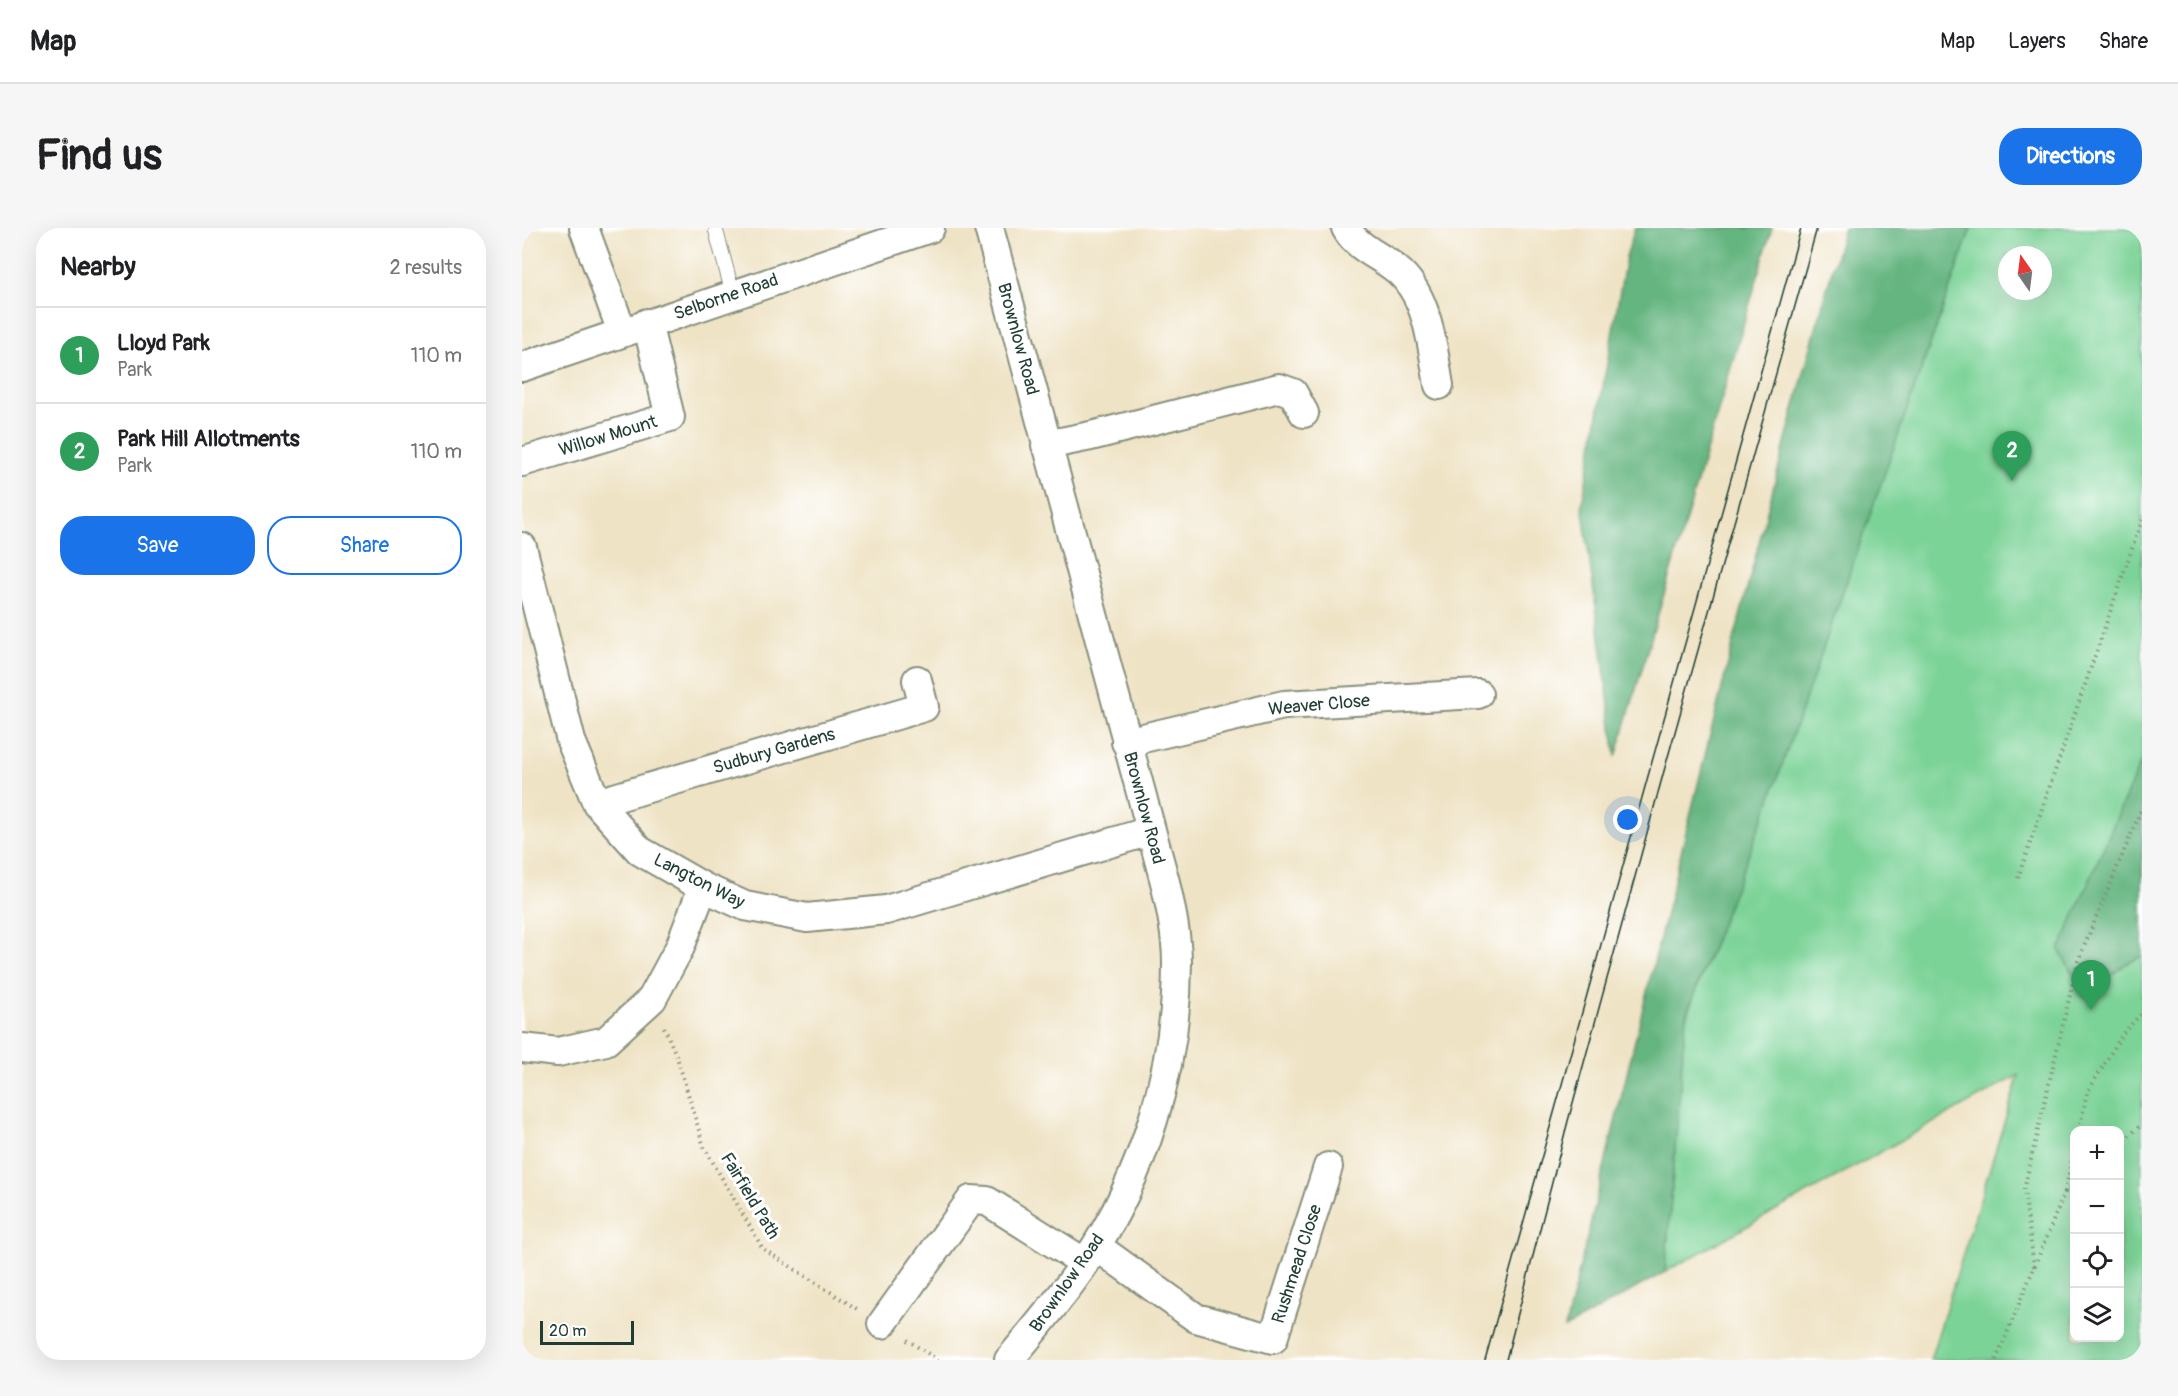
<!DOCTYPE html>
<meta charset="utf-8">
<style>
:root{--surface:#fff;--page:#f6f6f6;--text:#202124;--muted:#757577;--line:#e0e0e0;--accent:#1a73e8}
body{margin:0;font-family:Pangolin,sans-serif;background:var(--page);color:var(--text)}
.controls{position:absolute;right:18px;bottom:18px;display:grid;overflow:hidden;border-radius:12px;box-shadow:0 6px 24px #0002}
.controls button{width:54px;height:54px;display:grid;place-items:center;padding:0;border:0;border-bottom:2px solid var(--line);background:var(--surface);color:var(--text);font:30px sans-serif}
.compass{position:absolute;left:1476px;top:18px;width:54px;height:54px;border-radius:50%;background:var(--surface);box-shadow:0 6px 24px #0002;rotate:346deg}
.scale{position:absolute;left:18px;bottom:15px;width:94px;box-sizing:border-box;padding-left:6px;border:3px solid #1f3d34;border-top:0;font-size:16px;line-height:21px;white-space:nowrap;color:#1f3d34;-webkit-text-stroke:4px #fff;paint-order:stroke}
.you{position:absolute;left:1106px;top:592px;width:21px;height:21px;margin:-15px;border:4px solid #fff;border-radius:50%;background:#1a73e8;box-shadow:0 0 0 9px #1a73e833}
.badge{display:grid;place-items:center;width:39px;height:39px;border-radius:50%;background:var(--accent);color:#fff;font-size:20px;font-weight:700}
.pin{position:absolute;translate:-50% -50px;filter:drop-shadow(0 2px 3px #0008)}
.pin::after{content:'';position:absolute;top:32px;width:21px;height:18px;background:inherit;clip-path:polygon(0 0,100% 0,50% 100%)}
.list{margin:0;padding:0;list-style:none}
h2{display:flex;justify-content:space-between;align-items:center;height:78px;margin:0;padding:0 24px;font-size:26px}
h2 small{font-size:20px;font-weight:400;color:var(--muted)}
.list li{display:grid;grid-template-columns:39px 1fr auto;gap:18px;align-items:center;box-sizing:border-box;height:96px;padding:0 24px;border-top:2px solid var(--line)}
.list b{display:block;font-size:22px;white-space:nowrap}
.list p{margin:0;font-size:20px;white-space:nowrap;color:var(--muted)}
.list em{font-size:20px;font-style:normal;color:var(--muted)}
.actions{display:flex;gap:12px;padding:18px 24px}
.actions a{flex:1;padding:14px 0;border:2px solid var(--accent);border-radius:24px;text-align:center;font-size:21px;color:var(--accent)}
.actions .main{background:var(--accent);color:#fff}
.icon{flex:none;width:33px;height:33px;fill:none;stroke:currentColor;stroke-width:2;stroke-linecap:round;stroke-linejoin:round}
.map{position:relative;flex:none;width:1620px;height:1132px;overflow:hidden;border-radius:24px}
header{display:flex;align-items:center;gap:36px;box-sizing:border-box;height:84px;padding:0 30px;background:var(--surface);border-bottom:2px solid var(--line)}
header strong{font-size:28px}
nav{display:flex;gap:33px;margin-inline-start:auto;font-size:21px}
.intro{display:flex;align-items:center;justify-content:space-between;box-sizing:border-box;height:144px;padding:0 36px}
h1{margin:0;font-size:42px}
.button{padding:15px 27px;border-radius:24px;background:var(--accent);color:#fff;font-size:21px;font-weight:700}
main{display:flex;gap:36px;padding:0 36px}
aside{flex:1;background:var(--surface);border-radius:24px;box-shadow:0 6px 24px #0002}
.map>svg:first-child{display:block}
.green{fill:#7cd397;stroke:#4e8866;stroke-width:1.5;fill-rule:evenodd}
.forest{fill:#65b580;stroke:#42795a;stroke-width:1.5}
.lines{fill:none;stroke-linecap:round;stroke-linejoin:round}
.service-casing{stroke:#87907c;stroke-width:16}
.minor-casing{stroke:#87907c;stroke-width:32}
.path{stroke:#87907c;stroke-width:4;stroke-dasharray:1.5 4.5;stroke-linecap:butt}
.service{stroke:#fff;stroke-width:14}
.minor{stroke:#fff;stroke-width:28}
.tram{stroke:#1f3d34;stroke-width:1.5}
.labels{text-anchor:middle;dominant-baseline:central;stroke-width:6;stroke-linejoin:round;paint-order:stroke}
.street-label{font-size:18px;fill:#1f3d34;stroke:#fff}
</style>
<header>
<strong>Map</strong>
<nav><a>Map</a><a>Layers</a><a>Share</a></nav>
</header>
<div class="intro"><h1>Find us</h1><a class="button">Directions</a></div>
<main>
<aside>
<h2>Nearby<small>2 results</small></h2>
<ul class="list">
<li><span class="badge" style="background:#2e9e5b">1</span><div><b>Lloyd Park</b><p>Park</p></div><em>110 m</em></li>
<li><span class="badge" style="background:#2e9e5b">2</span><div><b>Park Hill Allotments</b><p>Park</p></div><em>110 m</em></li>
</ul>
<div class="actions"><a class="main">Save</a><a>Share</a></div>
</aside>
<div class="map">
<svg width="1620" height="1132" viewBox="0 0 1620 1132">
<rect width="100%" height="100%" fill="#fff"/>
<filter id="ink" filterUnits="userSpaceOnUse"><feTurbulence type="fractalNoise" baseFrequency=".0167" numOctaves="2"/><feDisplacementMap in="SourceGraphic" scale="12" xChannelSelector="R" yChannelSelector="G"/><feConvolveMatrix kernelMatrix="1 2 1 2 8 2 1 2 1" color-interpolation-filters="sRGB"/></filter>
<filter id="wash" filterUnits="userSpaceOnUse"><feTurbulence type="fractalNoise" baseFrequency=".008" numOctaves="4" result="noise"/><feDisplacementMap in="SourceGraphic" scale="24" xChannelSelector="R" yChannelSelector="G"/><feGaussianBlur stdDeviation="1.35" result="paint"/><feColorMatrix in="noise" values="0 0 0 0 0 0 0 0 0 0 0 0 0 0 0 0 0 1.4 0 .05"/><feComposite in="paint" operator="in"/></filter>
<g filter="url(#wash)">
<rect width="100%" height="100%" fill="#efe3c5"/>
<path class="green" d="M1449 0H1620V1132H1408L1497 847 1143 1044 1163 793 1293 442ZM1485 27H1521V63H1485ZM1552 902H1598V1110H1552Z"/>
<path class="forest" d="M1113 0H1250L1094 529 1060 276 1104 29Z
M1322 0H1449L1246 577 1164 786 1143 1044 1043 1100C1133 733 1219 364 1322 0Z
M1620 531V728L1604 736 1563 768 1537 722Z"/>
</g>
<g filter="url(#ink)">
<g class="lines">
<defs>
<path id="service" d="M194 3 211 66"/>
<path id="minor" d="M62 0 100 104
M467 0 643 654C649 681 655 708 655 735 655 839 622 949 563 1035 540 1069 513 1101 487 1132
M824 0C835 20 857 27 874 41 907 67 910 119 917 157
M0 139 408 0
M524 217 569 208 757 160 771 165 782 185
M0 234 148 189 125 95
M0 319 49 513 75 575 118 623 181 659 223 678 285 690 364 682 628 603
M604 514 762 477 956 466
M75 575 402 479 395 452
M0 820 36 824 84 813 130 771 158 719 181 659
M574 1018 674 1090 751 1111 806 939
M360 1096 449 972 465 973 563 1035"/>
</defs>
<use href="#service" class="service-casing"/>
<use href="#minor" class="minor-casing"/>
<path class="path" d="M1496 650 1620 292
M142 799 155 829 182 919 241 1021 335 1081
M1557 902 1565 865 1601 805 1620 785
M1598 916 1620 896
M1543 964 1552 922
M1512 1039 1502 961 1556 733 1620 580
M385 1112 416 1132
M1474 1132 1543 964 1552 956"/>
<use href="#service" class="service"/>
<use href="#minor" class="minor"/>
<path class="tram" d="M963 1132 1279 0
M984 1132 1046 893 1142 543 1295 0"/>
</g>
</g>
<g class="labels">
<g class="street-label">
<text transform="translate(204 69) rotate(-19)">Selborne Road</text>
<text transform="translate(496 111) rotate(75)">Brownlow Road</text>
<text transform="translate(86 208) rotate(-17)">Willow Mount</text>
<text transform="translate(797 477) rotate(-5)">Weaver Close</text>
<text transform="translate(252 523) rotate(-16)">Sudbury Gardens</text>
<text transform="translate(622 580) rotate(75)">Brownlow Road</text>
<text transform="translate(177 653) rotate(27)">Langton Way</text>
<text transform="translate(228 968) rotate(59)">Fairfield Path</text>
<text transform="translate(775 1036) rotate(-72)">Rushmead Close</text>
<text transform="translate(545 1055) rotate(-55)">Brownlow Road</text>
</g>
</g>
</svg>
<div class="controls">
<button>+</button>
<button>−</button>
<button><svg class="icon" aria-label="locate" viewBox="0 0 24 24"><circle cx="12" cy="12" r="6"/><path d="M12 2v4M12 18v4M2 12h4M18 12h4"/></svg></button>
<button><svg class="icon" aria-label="layers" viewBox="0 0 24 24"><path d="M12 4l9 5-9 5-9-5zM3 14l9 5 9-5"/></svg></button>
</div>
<svg class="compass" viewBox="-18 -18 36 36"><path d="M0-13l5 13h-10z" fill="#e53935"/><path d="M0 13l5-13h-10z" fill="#757577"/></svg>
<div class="scale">20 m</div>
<div class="you"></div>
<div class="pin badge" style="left:1569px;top:782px;background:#2e9e5b">1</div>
<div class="pin badge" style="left:1490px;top:253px;background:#2e9e5b">2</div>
</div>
</main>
